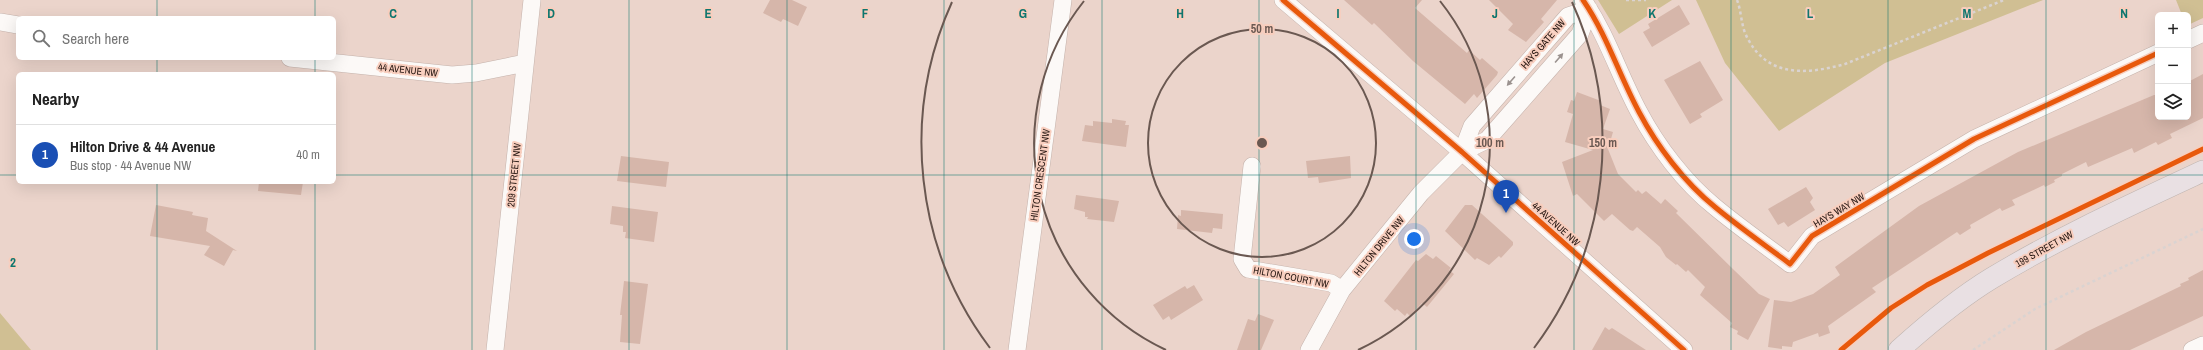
<!DOCTYPE html>
<meta charset="utf-8">
<style>
:root{--surface:#fff;--page:#f2f2f2;--text:#222;--muted:#767676;--line:#e0e0e0;--accent:#6a5851}
body{margin:0;font-family:"Archivo Narrow",sans-serif;background:var(--page);color:var(--text)}
.controls{position:absolute;right:12px;top:12px;display:grid;overflow:hidden;border-radius:6px;box-shadow:0 4px 16px #0002}
.controls button{width:36px;height:36px;display:grid;place-items:center;padding:0;border:0;border-bottom:1px solid var(--line);background:var(--surface);color:var(--text);font:20px sans-serif}
.you{position:absolute;left:1414px;top:239px;width:14px;height:14px;margin:-10px;border:3px solid #fff;border-radius:50%;background:#1a73e8;box-shadow:0 0 0 6px #1a73e833}
.badge{display:grid;place-items:center;width:26px;height:26px;border-radius:50%;background:var(--accent);color:#fff;font-size:13px;font-weight:700}
.pin{position:absolute;translate:-50% -33px;filter:drop-shadow(0 1px 2px #0008)}
.pin::after{content:'';position:absolute;top:21px;width:14px;height:12px;background:inherit;clip-path:polygon(0 0,100% 0,50% 100%)}
.list{margin:0;padding:0;list-style:none}
h2{display:flex;justify-content:space-between;align-items:center;height:52px;margin:0;padding:0 16px;font-size:17px}
h2 small{font-size:13px;font-weight:400;color:var(--muted)}
.list li{display:grid;grid-template-columns:26px 1fr auto;gap:12px;align-items:center;box-sizing:border-box;height:60px;padding:0 16px;border-top:1px solid var(--line)}
.list b{display:block;font-size:15px;white-space:nowrap}
.list p{margin:0;font-size:13px;white-space:nowrap;color:var(--muted)}
.list em{font-size:13px;font-style:normal;color:var(--muted)}
.icon{flex:none;width:22px;height:22px;fill:none;stroke:currentColor;stroke-width:2;stroke-linecap:round;stroke-linejoin:round}
.map{position:relative;flex:none;width:2203px;height:350px;overflow:hidden}
.search{position:absolute;background:var(--surface);box-shadow:0 4px 16px #0002;left:16px;top:16px;width:320px;height:44px;display:flex;align-items:center;gap:10px;box-sizing:border-box;padding:0 14px;border-radius:6px;color:var(--muted);font-size:15px}
.panel{position:absolute;background:var(--surface);box-shadow:0 4px 16px #0002;left:16px;top:72px;width:320px;height:112px;border-radius:6px}
.map>svg:first-child{display:block}
.green{fill:#d0bf93}
.building{fill:#d6b6aa}
.lines{fill:none;stroke-linecap:round;stroke-linejoin:round}
.minor-casing{stroke:#c4b2ab;stroke-width:18}
.major-casing{stroke:#bfb4b0;stroke-width:22}
.path{stroke:#dad3d1;stroke-width:2.5;stroke-dasharray:3 3;stroke-linecap:butt}
.minor{stroke:#fcf9f7;stroke-width:17}
.major{stroke:#e9e0e3;stroke-width:21}
.cycleway-casing{stroke:#f8cebe;stroke-width:8}
.cycleway{stroke:#e8590c;stroke-width:5}
.oneway{fill:#9b928f}
.grid{fill:none;stroke:#0f766e;stroke-width:1;stroke-opacity:0.55}
.ring{fill:none;stroke:#6a5851;stroke-width:2}
.labels{text-anchor:middle;dominant-baseline:central;stroke-width:4;stroke-linejoin:round;paint-order:stroke}
.street-label{font-size:10px;fill:#241510;stroke:#f8cebe}
.grid-label{font-size:13px;text-anchor:middle;font-weight:bold;fill:#0f766e;stroke:#f8cebe;stroke-width:4;stroke-linejoin:round;paint-order:stroke}
.centre{fill:#6a5851;stroke:#f8cebe;stroke-width:2}
.ring-label{font-size:12px;text-anchor:middle;font-weight:bold;fill:#6a5851;stroke:#f8cebe;stroke-width:4;stroke-linejoin:round;paint-order:stroke}
</style>
<div class="map">
<svg width="2203" height="350" viewBox="0 0 2203 350">
<rect width="100%" height="100%" fill="#ebd4cb"/>
<path class="green" d="M1598 0H1672L1619 34Z
M1696 0H2043L1885 63 1779 131 1725 63Z
M2176 0H2203V18L2188 25V15H2182Z
M0 313 31 350H0Z"/>
<path class="building" d="M770 0H792L807 7 798 26 783 19 781 22 763 13Z
M1344 0H1422L1415 8 1467 53 1469 50 1480 60 1482 58 1498 72 1497 75 1477 98 1474 94 1465 104 1413 61 1374 23 1372 25Z
M1489 0H1557L1541 19 1544 22 1526 42 1508 30 1513 24Z
M1679 5 1690 24 1652 47 1643 32 1650 28 1648 24Z
M1700 61 1723 100 1700 114 1702 117 1690 124 1664 80Z
M2203 74V118L2170 134 2172 138 2158 145 2156 142 2134 153 2132 148 2130 149 2088 167 2086 162 2062 174V176L2054 180 2055 182 2045 187 2044 185 2012 200 2015 205 2002 211 2000 208 1970 225 1971 228 1960 235 1957 232 1872 288 1876 292 1828 326 1830 333 1819 337 1818 333 1793 342 1792 347 1782 346V349L1768 347 1774 300 1791 302 1813 294 1840 275 1835 267 1919 206 2018 152 2154 95H2158V117H2188V82Z
M1577 92 1601 101 1600 105 1610 109 1603 129 1613 132 1608 149 1618 174 1636 192 1638 190 1642 194 1646 191 1661 204 1665 199 1678 211 1676 213 1735 271 1759 294 1770 299 1748 340 1737 334 1738 331 1730 327 1732 323 1700 295 1705 287 1688 270 1686 272 1677 264 1676 265 1666 257 1660 247 1637 227 1633 231 1630 230 1612 214 1604 221 1577 194 1573 196 1562 162 1593 150 1565 142 1573 114 1567 112 1571 100 1574 101Z
M1112 119 1126 121 1125 125H1129L1126 147 1082 141 1085 125 1093 126V121L1112 123Z
M621 156 669 162 666 187 617 181Z
M1350 156 1351 178 1319 183 1318 177 1308 178 1306 161Z
M259 182H303L301 195 258 191Z
M1806 187 1813 198 1810 202 1815 210 1788 227 1784 222 1778 225 1768 209Z
M1076 195 1119 201 1114 222 1087 219 1088 217H1085V212L1074 209Z
M156 205 193 212 192 215 208 218 206 231 237 251 233 250 224 266 204 255 210 246 150 236Z
M1465 205H1472L1513 242V245L1501 258 1499 256 1489 265 1477 258 1475 260 1445 231Z
M612 206 658 212 654 242 625 238 626 232H623V226L610 224Z
M1181 210 1223 214 1222 229 1213 228 1212 233 1177 229 1178 215 1181 216Z
M1426 254 1433 259 1436 256 1451 268 1449 270 1454 274 1427 307 1422 303 1410 316 1407 313 1405 316 1397 309 1395 311 1384 301 1416 260 1418 261Z
M2203 270V316L2130 350H2054L2086 332 2181 286 2180 284 2189 280 2188 278Z
M624 281 648 284 640 344 620 342 622 315H620Z
M1194 285 1203 300 1171 320 1169 316 1163 320 1153 305 1185 286 1187 289Z
M1258 314 1274 320 1261 350H1237L1248 319 1255 321Z
M1605 327 1609 330 1612 328 1646 350H1592Z"/>
<g class="lines">
<defs>
<path id="minor" d="M1283 0 1462 152 1684 350
M1583 0C1607 35 1619 75 1639 112 1657 146 1684 182 1715 207 1739 227 1765 245 1790 264L1812 236 1974 139 2158 53
M0 22 18 25
M2188 40 2203 33
M290 58 452 75 476 73 525 63
M1462 152 1472 126 1568 16 1589 9
M1252 166 1242 259 1248 269 1331 283 1342 290
M495 350 532 0
M1017 350 1063 0
M1309 350 1342 290 1421 193 1462 152 1487 140 1580 34 1589 9
M2192 350 2203 345"/>
<path id="major" d="M1899 350C1928 324 1959 298 1992 278 2060 237 2132 204 2203 171"/>
</defs>
<use href="#minor" class="minor-casing"/>
<use href="#major" class="major-casing"/>
<path class="path" d="M1626 0H1646
M1737 0C1741 10 1741 22 1745 33 1765 78 1805 75 1845 64L2004 0
M1973 350 2035 309 2203 229"/>
<use href="#minor" class="minor"/>
<use href="#major" class="major"/>
<defs>
<path id="cycleway" d="M1283 0 1462 152 1684 350
M1583 0C1607 35 1619 75 1639 112 1657 146 1684 182 1715 207 1739 227 1765 245 1790 264L1812 236 1974 139 2158 53
M1841 350 1891 308 1927 285 1988 253 2203 149"/>
</defs>
<use href="#cycleway" class="cycleway-casing"/>
<use href="#cycleway" class="cycleway"/>
</g>
<defs><path id="oneway-solid" d="M-6-.8H1V-3.2L6.5 0L1 3.2V.8H-6Z"/></defs>
<g class="oneway">
<use href="#oneway-solid" transform="translate(1559 58) rotate(-49)"/>
<use href="#oneway-solid" transform="translate(1511 81) rotate(131)"/>
</g>
<path class="grid" d="M157 0V18M315 0V18M472 0V350M629 0V350M787 0V350M944 0V350M1102 0V350M1259 0V350M1416 0V350M1574 0V350M1731 0V350M1888 0V350M2046 0V350M157 58V74M315 58V74M0 175H18M334 175H2203M157 182V350M315 182V350"/>
<g class="ring">
<circle cx="1262" cy="143" r="114"/>
<path d="M1166 350A228 228 0 0 1 1084 1M1440 1A228 228 0 0 1 1358 350"/>
<path d="M990 348A341 341 0 0 1 952 2M1572 2A341 341 0 0 1 1534 348"/>
</g>
<g class="labels">
<g class="street-label">
<text transform="translate(1543 44) rotate(-49)">HAYS GATE NW</text>
<text transform="translate(408 70) rotate(6)">44 AVENUE NW</text>
<text transform="translate(514 175) rotate(-84)">209 STREET NW</text>
<text transform="translate(1040 175) rotate(-82)">HILTON CRESCENT NW</text>
<text transform="translate(1839 210) rotate(-31)">HAYS WAY NW</text>
<text transform="translate(1556 224) rotate(42)">44 AVENUE NW</text>
<text transform="translate(1379 246) rotate(-51)">HILTON DRIVE NW</text>
<text transform="translate(2044 249) rotate(-29)">199 STREET NW</text>
<text transform="translate(1291 277) rotate(11)">HILTON COURT NW</text>
</g>
</g>
<g class="grid-label">
<text x="393" y="18">C</text>
<text x="551" y="18">D</text>
<text x="708" y="18">E</text>
<text x="865" y="18">F</text>
<text x="1023" y="18">G</text>
<text x="1180" y="18">H</text>
<text x="1338" y="18">I</text>
<text x="1495" y="18">J</text>
<text x="1652" y="18">K</text>
<text x="1810" y="18">L</text>
<text x="1967" y="18">M</text>
<text x="2124" y="18">N</text>
<text x="13" y="267">2</text>
</g>
<circle cx="1262" cy="143" r="6" class="centre"/>
<g class="ring-label">
<text x="1262" y="33">50 m</text>
<text x="1490" y="147">100 m</text>
<text x="1603" y="147">150 m</text>
</g>
</svg>
<div class="controls">
<button>+</button>
<button>−</button>
<button><svg class="icon" aria-label="layers" viewBox="0 0 24 24"><path d="M12 4l9 5-9 5-9-5zM3 14l9 5 9-5"/></svg></button>
</div>
<div class="you"></div>
<div class="pin badge" style="left:1506px;top:213px;background:#1a4fb4">1</div>
<div class="search"><svg class="icon" aria-label="search" viewBox="0 0 24 24"><circle cx="10" cy="10" r="6"/><path d="M15 15l6 6"/></svg>Search here</div>
<section class="panel">
<h2>Nearby<small></small></h2>
<ul class="list">
<li><span class="badge" style="background:#1a4fb4">1</span><div><b>Hilton Drive &amp; 44 Avenue</b><p>Bus stop · 44 Avenue NW</p></div><em>40 m</em></li>
</ul>
</section>
</div>
